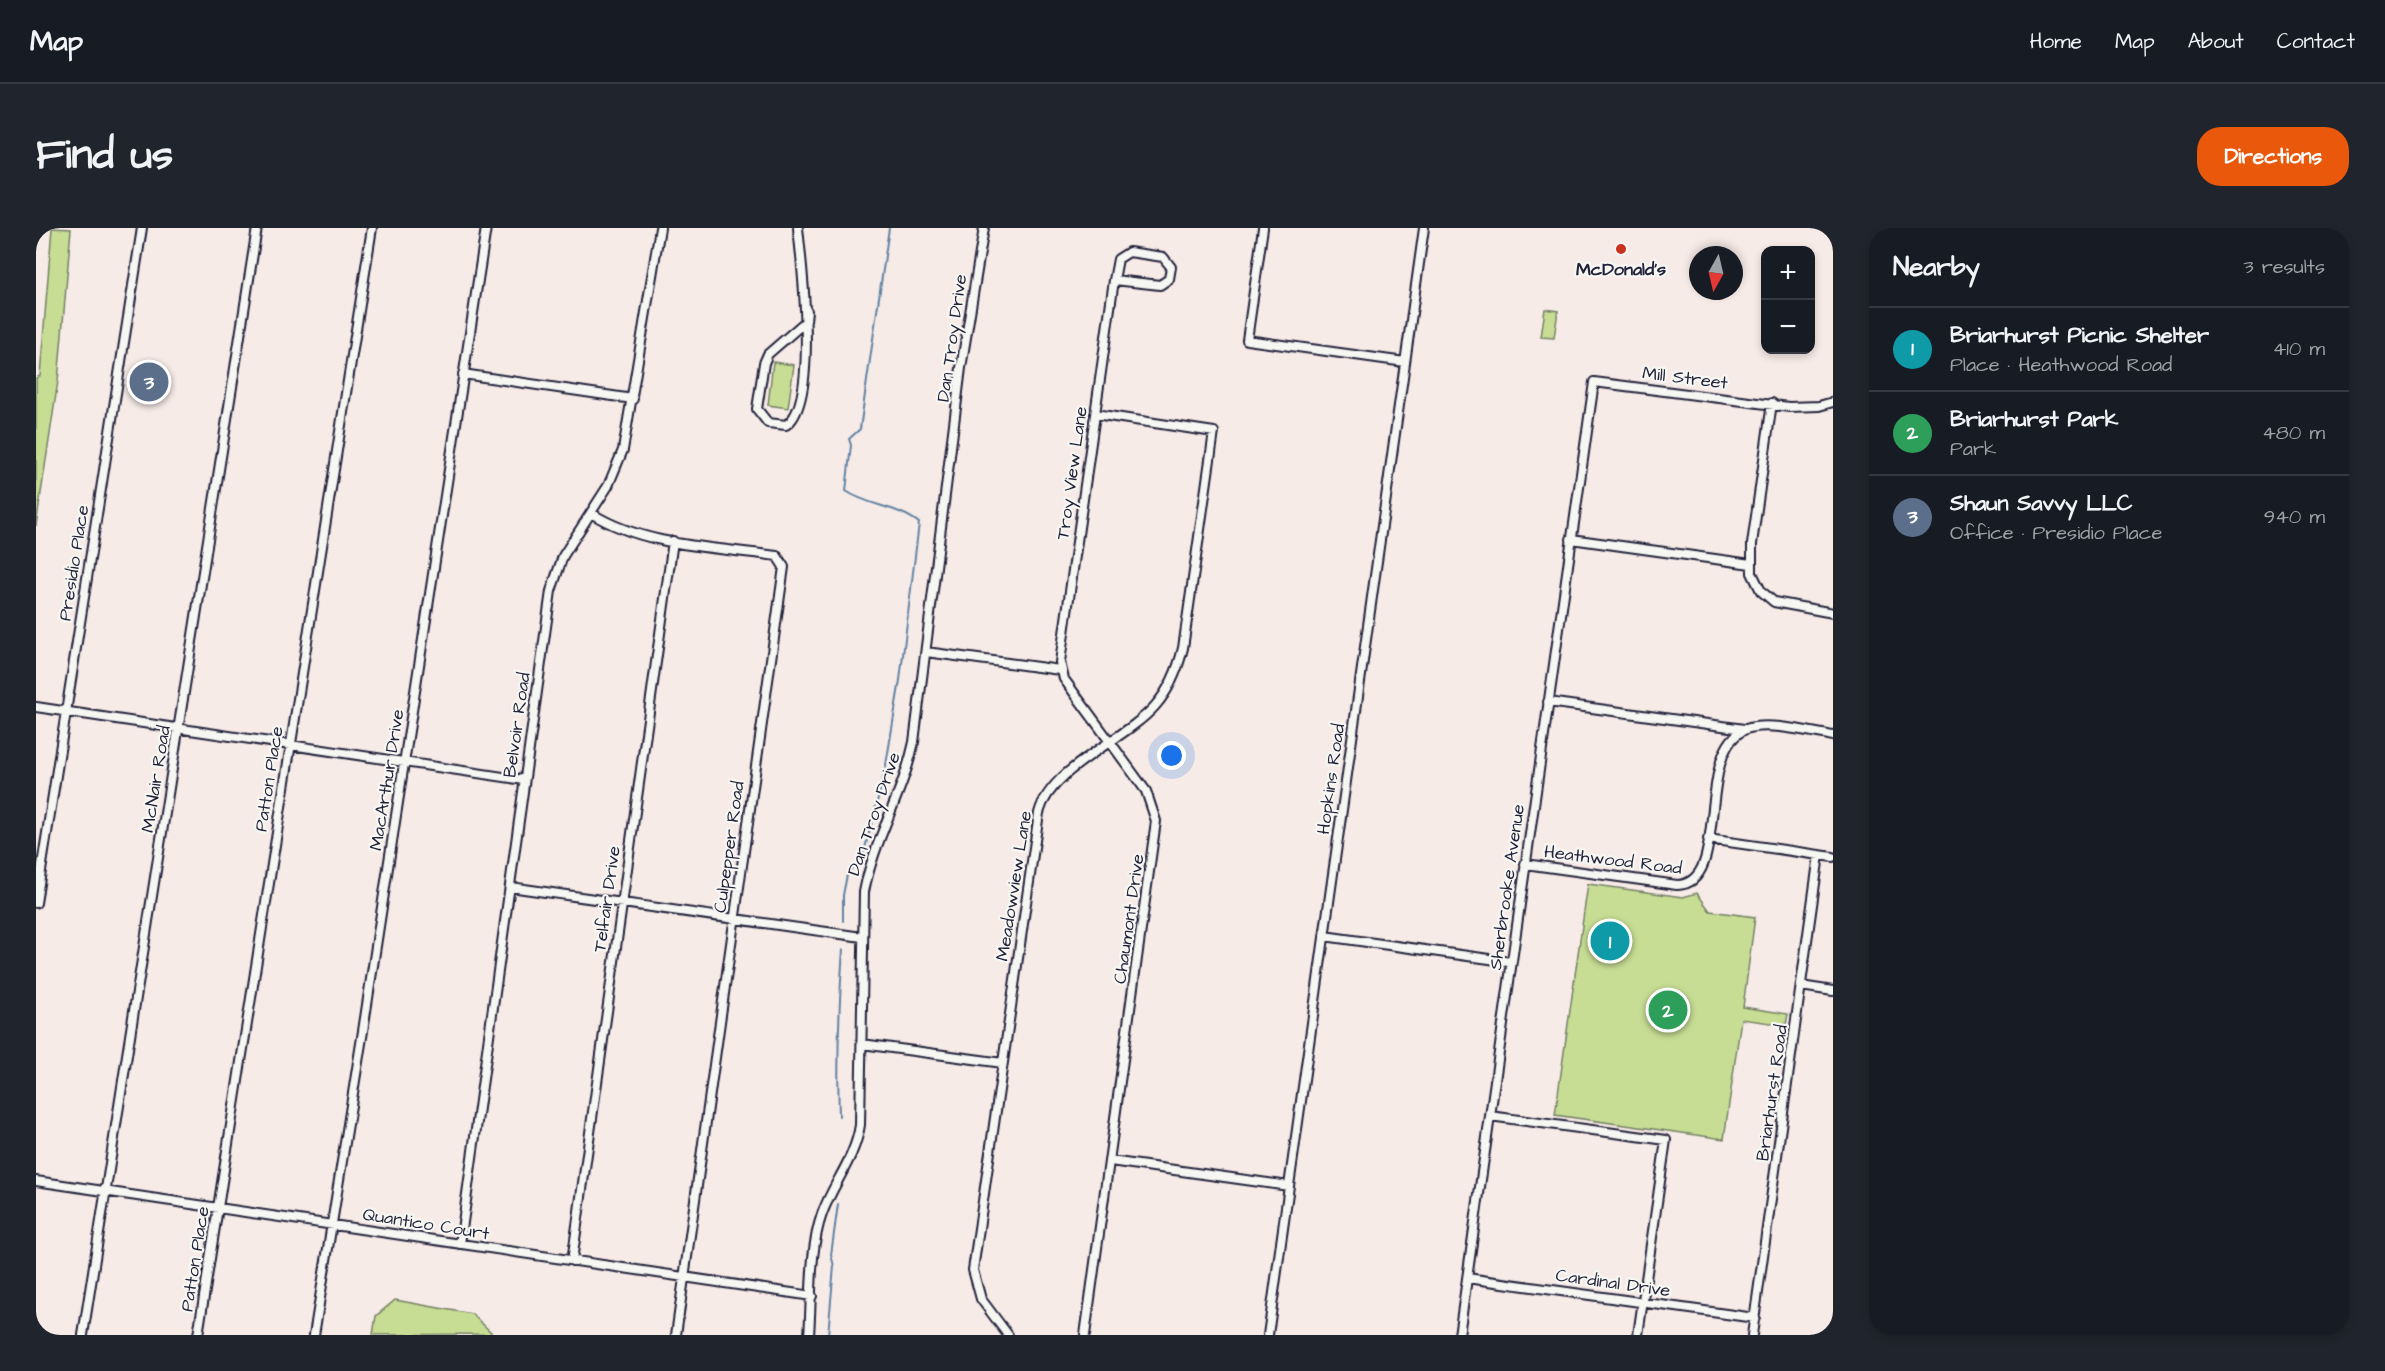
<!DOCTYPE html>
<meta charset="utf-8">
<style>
:root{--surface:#171b24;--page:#20242c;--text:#f1f3f6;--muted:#9ea1a6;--line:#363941;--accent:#ea580c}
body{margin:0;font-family:"Architects Daughter",sans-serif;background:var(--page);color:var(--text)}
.controls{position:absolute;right:18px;top:18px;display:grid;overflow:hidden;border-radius:12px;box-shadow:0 3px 9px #0003}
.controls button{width:54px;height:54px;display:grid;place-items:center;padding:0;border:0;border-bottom:2px solid var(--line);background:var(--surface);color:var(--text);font:30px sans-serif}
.compass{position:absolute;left:1653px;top:18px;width:54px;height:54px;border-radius:50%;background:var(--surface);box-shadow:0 3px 9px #0003;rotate:188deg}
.you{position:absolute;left:1136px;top:528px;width:21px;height:21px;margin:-15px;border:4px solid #fff;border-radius:50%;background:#1a73e8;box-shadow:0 0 0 9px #1a73e833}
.badge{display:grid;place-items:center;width:39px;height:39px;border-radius:50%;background:var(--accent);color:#fff;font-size:20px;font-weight:700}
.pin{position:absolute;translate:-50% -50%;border:3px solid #fff;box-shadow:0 2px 6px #0006}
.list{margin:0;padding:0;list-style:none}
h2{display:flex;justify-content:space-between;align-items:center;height:78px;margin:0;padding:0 24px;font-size:26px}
h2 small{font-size:20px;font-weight:400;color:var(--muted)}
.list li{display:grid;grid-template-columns:39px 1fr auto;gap:18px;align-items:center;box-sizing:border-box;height:84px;padding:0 24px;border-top:2px solid var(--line)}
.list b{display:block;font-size:22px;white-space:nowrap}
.list p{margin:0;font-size:20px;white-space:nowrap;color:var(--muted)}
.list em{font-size:20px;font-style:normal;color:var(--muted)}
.map{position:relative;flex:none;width:1797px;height:1107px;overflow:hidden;border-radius:24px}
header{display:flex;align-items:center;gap:36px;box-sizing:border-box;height:84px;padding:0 30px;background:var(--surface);border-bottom:2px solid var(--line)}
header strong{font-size:28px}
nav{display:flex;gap:33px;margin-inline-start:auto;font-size:21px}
.intro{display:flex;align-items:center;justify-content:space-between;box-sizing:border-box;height:144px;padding:0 36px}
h1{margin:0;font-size:42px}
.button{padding:15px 27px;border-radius:24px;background:var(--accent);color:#fff;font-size:21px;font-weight:700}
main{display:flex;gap:36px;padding:0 36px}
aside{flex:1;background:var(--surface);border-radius:24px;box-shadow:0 3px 9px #0003}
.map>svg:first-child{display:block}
.green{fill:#c7dd93;stroke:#748067;stroke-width:1.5}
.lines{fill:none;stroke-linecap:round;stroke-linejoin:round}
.stream{stroke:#6283a4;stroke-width:2}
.minor-casing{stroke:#22223b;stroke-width:12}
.minor{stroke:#f6f6f2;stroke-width:8}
.poi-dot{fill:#c8321e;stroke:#f6f6f2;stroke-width:2}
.labels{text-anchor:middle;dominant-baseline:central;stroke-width:4.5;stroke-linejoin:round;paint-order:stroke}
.poi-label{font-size:18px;font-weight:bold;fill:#22223b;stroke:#f6f6f2}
.street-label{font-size:18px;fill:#22223b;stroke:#f6f6f2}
</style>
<header>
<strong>Map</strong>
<nav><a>Home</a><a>Map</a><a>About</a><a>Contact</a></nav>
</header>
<div class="intro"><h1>Find us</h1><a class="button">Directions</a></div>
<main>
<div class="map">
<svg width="1797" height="1107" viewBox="0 0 1797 1107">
<rect width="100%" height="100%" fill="#f7ebe7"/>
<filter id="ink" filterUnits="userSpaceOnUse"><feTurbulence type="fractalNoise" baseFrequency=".0167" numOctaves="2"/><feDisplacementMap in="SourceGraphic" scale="12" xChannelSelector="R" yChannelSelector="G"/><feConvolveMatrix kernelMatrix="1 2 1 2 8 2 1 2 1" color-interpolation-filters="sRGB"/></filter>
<g filter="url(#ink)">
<path class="green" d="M16 0 35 1 22 153 0 298V150L4 148Z
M1509 81 1522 83 1518 110 1505 109Z
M737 134 758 137 752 180 732 177Z
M1552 656 1647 669 1661 665 1674 683 1719 689 1707 779 1752 786 1750 797 1705 791 1688 911 1519 887Z
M359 1072 436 1086 457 1106 337 1107 340 1088Z"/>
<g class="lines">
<path class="stream" d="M807 693V667L811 647 828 624 849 543 864 452 883 295C862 278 832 278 810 263L815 217 813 211 824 201 853 0
M803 888C801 832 803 777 807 721
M792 1107 798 1038 795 1027 802 976"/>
<defs>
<path id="minor" d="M762 0C766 37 783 176 750 197L732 195 721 181 728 135 732 126 770 93 771 83
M1227 0 1211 112 1369 134
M427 146 597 171
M1736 175 1716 316V345L1725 363 1738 374 1797 385
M555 285C609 319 679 319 741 328L748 339 640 1107
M1535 311 1715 336
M890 424 1024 442
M1512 474 1708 501
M0 479 488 552
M1672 611 1797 629
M1489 636 1641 657C1696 657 1657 523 1710 501 1731 493 1774 504 1797 508
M474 659 826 709
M0 675 106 0
M1288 708 1475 734
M1765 758 1797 763
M826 816 967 835
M1454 888 1630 912 1602 1107
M1074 933 1253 958
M0 953 776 1068
M424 1016 515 363 527 328 572 258 587 222 624 0
M536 1033 637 313
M1431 1050 1719 1090
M47 1107 221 0
M162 1107 336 0
M278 1107 327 803 450 0
M773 1107C776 1068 773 1023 786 986 797 955 819 931 824 897L828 664C838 611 867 566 878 514L925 140 948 0
M972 1107 945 1071 937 1042 1003 585C1015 539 1088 513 1119 478 1134 461 1142 441 1147 420L1178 204 1059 186
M1049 1107 1120 593 1110 563 1028 451 1024 434 1078 52 1082 31 1093 24 1127 29 1135 39 1133 51 1124 57 1078 52
M1232 1107 1388 0
M1423 1107 1558 154 1753 179 1783 178 1797 174
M1716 1107 1783 627"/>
</defs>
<use href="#minor" class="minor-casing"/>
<use href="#minor" class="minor"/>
</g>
</g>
<circle class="poi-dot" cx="1585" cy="21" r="6"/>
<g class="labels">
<g class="poi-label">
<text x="1585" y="41">McDonald's</text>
</g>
<g class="street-label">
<text transform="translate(916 110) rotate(-82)">Dan Troy Drive</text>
<text transform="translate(1649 150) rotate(7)">Mill Street</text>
<text transform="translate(1036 245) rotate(-82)">Troy View Lane</text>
<text transform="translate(38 335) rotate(-81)">Presidio Place</text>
<text transform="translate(481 497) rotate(-82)">Belvoir Road</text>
<text transform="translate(120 551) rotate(-81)">McNair Road</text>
<text transform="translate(233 551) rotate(-81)">Patton Place</text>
<text transform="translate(1295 551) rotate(-82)">Hopkins Road</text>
<text transform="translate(351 552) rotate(-81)">MacArthur Drive</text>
<text transform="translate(838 586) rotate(-71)">Dan Troy Drive</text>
<text transform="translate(693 619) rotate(-82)">Culpepper Road</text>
<text transform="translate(1577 632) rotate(7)">Heathwood Road</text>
<text transform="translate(978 658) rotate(-81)">Meadowview Lane</text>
<text transform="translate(1471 659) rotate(-82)">Sherbrooke Avenue</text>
<text transform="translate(571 671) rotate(-82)">Telfair Drive</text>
<text transform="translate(1093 691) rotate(-82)">Chaumont Drive</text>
<text transform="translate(1736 865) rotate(-82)">Briarhurst Road</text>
<text transform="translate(390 996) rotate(9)">Quantico Court</text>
<text transform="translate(159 1031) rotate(-81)">Patton Place</text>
<text transform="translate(1577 1055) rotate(8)">Cardinal Drive</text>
</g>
</g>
</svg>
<div class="controls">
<button>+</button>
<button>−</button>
</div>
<svg class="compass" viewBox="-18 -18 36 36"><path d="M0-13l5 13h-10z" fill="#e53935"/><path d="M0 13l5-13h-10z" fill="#9ea1a6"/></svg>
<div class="you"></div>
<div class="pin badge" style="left:1574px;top:713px;background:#0f9aa8">1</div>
<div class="pin badge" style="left:1632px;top:782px;background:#2e9e5b">2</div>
<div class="pin badge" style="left:113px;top:154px;background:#5c6f8a">3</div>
</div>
<aside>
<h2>Nearby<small>3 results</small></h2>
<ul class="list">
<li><span class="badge" style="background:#0f9aa8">1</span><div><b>Briarhurst Picnic Shelter</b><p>Place · Heathwood Road</p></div><em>410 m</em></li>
<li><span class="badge" style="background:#2e9e5b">2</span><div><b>Briarhurst Park</b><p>Park</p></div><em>480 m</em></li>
<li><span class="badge" style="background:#5c6f8a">3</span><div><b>Shaun Savvy LLC</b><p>Office · Presidio Place</p></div><em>940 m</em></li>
</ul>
</aside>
</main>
